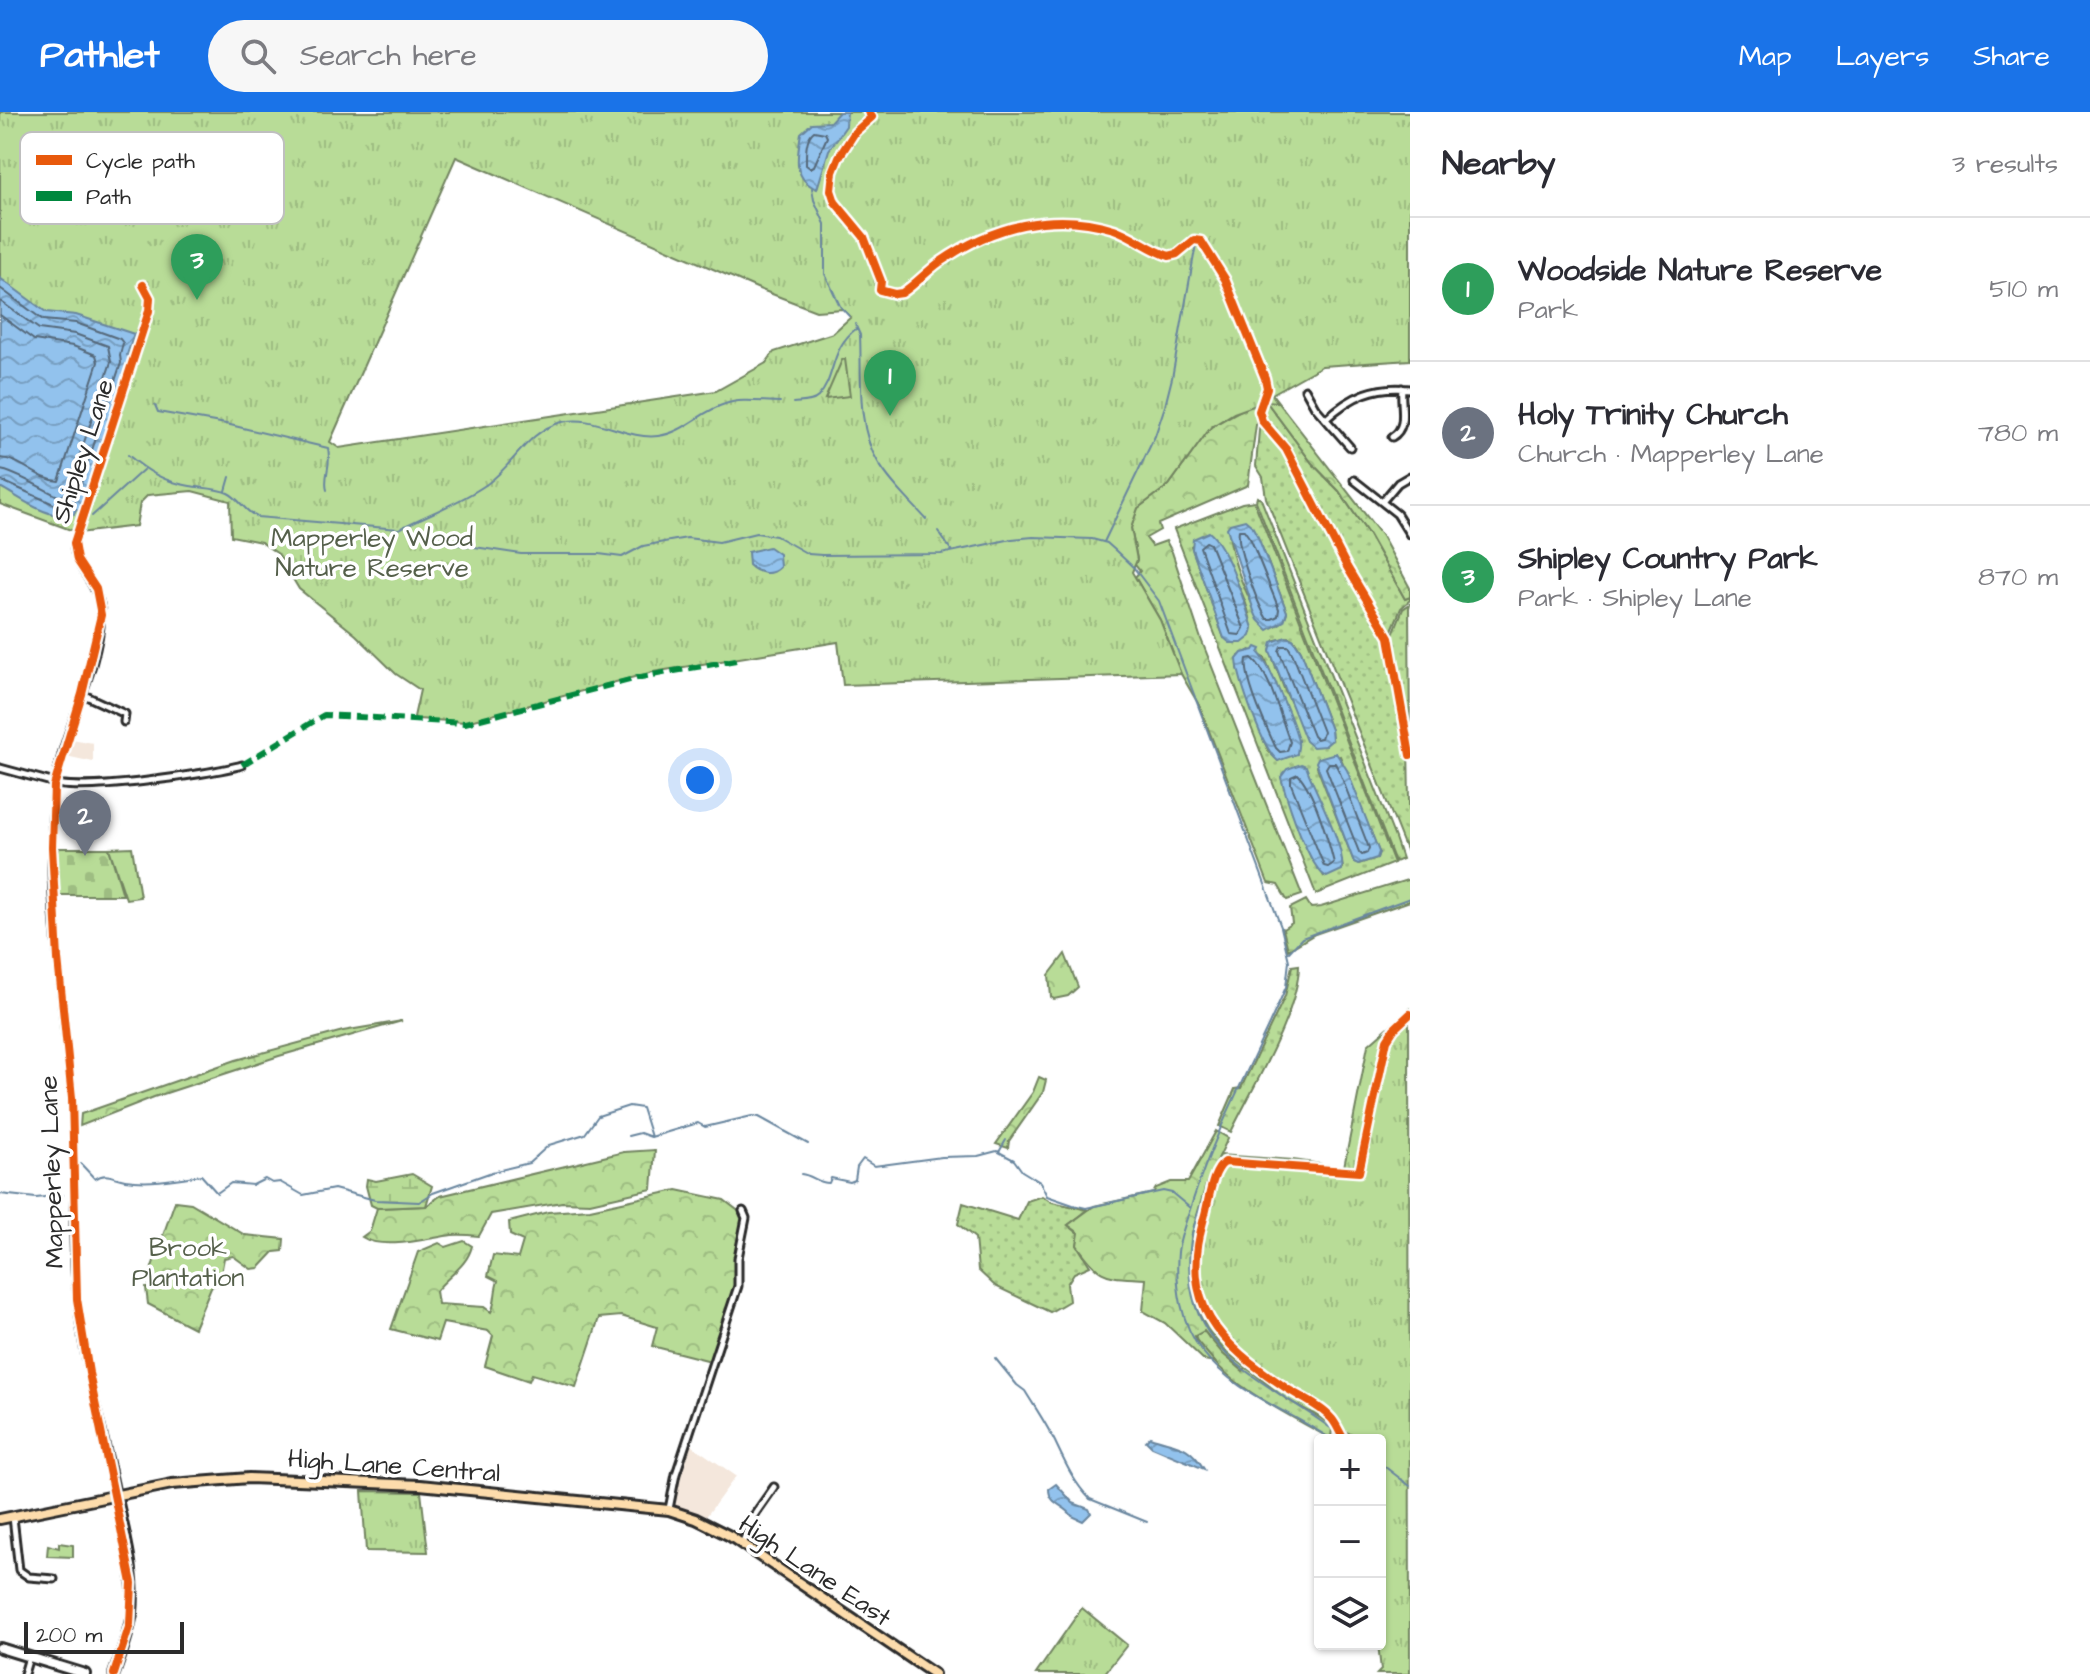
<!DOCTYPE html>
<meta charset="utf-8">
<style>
:root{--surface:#fff;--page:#f7f7f7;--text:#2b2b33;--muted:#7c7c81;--line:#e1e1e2;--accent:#1a73e8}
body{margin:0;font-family:"Architects Daughter",sans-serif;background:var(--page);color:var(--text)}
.controls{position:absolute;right:24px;bottom:24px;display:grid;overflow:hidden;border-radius:8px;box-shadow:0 2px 6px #0004}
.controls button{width:72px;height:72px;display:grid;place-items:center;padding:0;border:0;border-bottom:2px solid var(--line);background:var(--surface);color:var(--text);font:40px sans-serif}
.scale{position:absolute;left:24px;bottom:20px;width:160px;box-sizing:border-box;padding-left:8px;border:4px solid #2b2b2b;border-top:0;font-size:22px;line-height:28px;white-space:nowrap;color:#2b2b2b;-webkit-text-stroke:6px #fff;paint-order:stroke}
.you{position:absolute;left:700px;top:668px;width:28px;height:28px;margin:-20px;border:6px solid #fff;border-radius:50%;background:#1a73e8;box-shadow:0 0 0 12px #1a73e833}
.badge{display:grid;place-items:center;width:52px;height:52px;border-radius:50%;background:var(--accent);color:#fff;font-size:26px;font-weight:700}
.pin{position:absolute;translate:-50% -66px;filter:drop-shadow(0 2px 4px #0008)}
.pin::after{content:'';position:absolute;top:42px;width:28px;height:24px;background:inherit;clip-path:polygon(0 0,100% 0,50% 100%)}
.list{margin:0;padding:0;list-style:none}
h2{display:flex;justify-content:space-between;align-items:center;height:104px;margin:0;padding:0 32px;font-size:34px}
h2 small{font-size:26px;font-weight:400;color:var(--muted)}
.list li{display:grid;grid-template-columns:52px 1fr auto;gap:24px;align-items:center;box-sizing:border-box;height:144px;padding:0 32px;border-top:2px solid var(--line)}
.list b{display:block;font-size:30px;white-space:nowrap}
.list p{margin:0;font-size:26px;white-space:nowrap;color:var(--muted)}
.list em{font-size:26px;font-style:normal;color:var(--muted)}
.icon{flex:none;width:44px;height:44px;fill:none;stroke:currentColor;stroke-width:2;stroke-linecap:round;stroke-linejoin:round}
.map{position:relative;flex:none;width:1410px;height:1562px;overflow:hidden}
header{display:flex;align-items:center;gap:48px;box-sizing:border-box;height:112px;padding:0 40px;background:var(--accent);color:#fff}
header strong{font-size:38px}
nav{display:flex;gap:44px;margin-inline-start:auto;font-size:28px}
.search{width:560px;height:72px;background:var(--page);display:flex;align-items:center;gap:20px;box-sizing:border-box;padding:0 28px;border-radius:44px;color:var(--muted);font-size:30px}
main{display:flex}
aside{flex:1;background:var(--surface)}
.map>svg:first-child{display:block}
.built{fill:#f4e7dc}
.grass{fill:url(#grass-dots);stroke:#728461;stroke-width:2;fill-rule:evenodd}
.forest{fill:url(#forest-crowns);stroke:#728461;stroke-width:2}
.wetland{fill:url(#wetland-marsh);stroke:#728461;stroke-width:2}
.cemetery{fill:url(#cemetery-stones);stroke:#728461;stroke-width:2}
.park{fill:url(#park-tufts);stroke:#728461;stroke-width:2;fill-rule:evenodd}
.garden{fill:#b8dc97;stroke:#728461;stroke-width:2}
.water{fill:url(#water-waves);stroke:#69869f;stroke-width:2}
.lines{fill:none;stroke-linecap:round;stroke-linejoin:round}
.shore{stroke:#546779;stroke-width:2}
.stream{stroke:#69869f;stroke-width:2}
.street-casing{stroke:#2b2b2b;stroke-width:11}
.secondary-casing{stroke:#2b2b2b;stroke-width:14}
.primary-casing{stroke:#2b2b2b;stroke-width:14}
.street{stroke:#fff;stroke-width:5}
.secondary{stroke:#fff;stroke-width:8}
.primary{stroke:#fddcac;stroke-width:8}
.quiet{stroke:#00873e;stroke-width:6;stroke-dasharray:12 6;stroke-linecap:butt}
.cycleway-casing{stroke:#fff;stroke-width:13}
.cycleway{stroke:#e8590c;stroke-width:8}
.labels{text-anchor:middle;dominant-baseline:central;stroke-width:7;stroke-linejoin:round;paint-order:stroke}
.street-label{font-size:26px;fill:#2b2b2b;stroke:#fff}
.park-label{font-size:26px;fill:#55604b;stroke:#fff}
.key{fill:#fff;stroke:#bfbfbf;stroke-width:2}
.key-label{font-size:22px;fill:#2b2b2b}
</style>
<header>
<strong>Pathlet</strong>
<div class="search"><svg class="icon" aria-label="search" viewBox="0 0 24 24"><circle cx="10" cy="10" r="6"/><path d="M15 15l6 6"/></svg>Search here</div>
<nav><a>Map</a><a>Layers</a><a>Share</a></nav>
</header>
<main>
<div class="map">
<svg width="1410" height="1562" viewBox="0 0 1410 1562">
<defs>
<pattern id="grass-dots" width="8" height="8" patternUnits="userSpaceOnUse" patternTransform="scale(2)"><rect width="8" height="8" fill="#b8dc97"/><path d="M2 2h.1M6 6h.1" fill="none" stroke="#9ebd82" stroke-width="1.8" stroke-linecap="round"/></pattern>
<pattern id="forest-crowns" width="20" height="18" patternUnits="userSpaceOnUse" patternTransform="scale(2)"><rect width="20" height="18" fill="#b8dc97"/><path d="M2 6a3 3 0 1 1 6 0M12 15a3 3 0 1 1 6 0" fill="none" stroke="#9ebd82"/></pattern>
<pattern id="wetland-marsh" width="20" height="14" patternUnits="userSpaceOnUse" patternTransform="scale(2)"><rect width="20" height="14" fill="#b8dc97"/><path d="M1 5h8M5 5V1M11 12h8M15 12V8" fill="none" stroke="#9ebd82"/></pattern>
<pattern id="cemetery-stones" width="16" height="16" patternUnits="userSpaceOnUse" patternTransform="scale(2)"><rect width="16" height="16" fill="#b8dc97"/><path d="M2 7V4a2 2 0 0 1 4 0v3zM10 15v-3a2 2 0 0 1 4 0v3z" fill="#9ebd82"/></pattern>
<pattern id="park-tufts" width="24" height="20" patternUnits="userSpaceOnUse" patternTransform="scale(2)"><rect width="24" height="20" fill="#b8dc97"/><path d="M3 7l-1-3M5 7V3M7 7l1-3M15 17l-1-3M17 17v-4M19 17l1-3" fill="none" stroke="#9ebd82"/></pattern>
<pattern id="water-waves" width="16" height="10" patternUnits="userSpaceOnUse" patternTransform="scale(2)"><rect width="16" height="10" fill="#92c2ed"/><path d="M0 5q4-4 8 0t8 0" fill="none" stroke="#779ec0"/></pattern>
</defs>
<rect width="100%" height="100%" fill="#fff"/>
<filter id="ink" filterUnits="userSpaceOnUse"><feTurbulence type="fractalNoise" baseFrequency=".0125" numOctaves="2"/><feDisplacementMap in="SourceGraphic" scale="16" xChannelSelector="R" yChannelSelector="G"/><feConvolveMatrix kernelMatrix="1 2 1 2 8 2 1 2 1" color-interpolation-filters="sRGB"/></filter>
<g filter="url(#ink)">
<path class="built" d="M72 627 93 631V650L66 644Z
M690 1332 736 1364 705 1406 676 1395 675 1391 679 1365Z"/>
<path class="grass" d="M1266 289 1312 351 1339 379 1369 423 1405 487 1410 485V488L1401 496 1390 523 1350 457 1286 336 1262 306 1261 296Z
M1260 306 1281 332 1344 453 1388 526 1408 631 1410 748 1266 386 1263 365 1256 354Z
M1254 389 1394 751 1316 782 1174 417 1242 391ZM1229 417 1262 435 1287 500C1284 510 1279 514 1268 516 1249 493 1230 448 1229 417ZM1208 422C1225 446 1251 489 1252 520L1224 526 1191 434ZM1289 525 1295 529 1301 539 1331 618 1332 626 1325 634H1313L1285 579 1270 539 1275 528ZM1250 538 1265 546 1298 629 1297 637 1278 649 1269 640 1264 629 1238 556 1239 544ZM1340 644 1379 740 1377 746 1359 752 1354 750 1317 655 1318 651ZM1295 654H1300L1308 660 1341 746 1343 756 1324 764 1311 746 1284 675 1281 665Z
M1410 492 1409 496 1410 633 1391 527 1403 497Z
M54 853 57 855 67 959 60 919Z
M1299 853C1299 900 1252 976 1231 1020L1219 1014 1235 977 1241 976 1285 884 1292 854Z
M1042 1084 1052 1090 1088 1098 1068 1113 1079 1122 1077 1133 1090 1154 1074 1161 1067 1172 1069 1189 1050 1200 995 1174 978 1158 975 1126 958 1112 963 1091 1018 1108 1027 1089Z
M1204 1218 1209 1226 1247 1254 1332 1314 1331 1327C1284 1300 1228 1275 1196 1228L1195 1224Z"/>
<path class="forest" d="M1269 282H1272L1382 424 1410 476V485L1405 487 1369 423 1339 379 1312 351 1266 289Z
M1257 289 1259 290 1248 373 1158 412 1160 418 1146 426 1152 434 1166 429 1172 440 1201 527 1302 783 1287 788 1278 773 1268 771 1199 593 1181 562 1160 508 1135 465 1140 459 1135 453 1137 447 1131 416 1138 396 1169 373 1211 315Z
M1257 385 1261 387 1395 726 1402 747 1395 750 1256 389Z
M1410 767V789L1315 822 1288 838 1283 817 1292 811 1290 796 1306 788 1311 796 1321 795Z
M1065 842 1078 875 1068 884 1054 887 1051 885 1049 863Z
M402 909 279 944 154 985 80 1014 81 1002 236 948 343 919Z
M1039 965 1046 968 1043 980 1009 1029 1008 1036 996 1032 1033 980Z
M1216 1019 1228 1026 1218 1047 1196 1116 1247 1254 1243 1259 1223 1242 1204 1219 1195 1224 1196 1228 1215 1250 1204 1248 1165 1211 1143 1199 1146 1167C1103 1164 1102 1168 1077 1133L1079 1121 1068 1113 1094 1094 1153 1081 1156 1076 1171 1070H1188Z
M655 1038 652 1077 590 1091 562 1090 491 1102 479 1124C470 1123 461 1122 452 1123 428 1126 383 1139 362 1125L370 1119 377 1096 426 1094 440 1084 624 1040Z
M677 1078 724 1088 741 1101 744 1107 735 1145V1172L711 1249 652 1234 657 1215 621 1204 599 1206 576 1275 532 1262 529 1269 485 1254 493 1224 488 1219 443 1211 437 1229 391 1217 418 1140 439 1131 446 1135 464 1129 472 1134C467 1154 450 1162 436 1179L438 1192 484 1195 491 1200C496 1191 494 1180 498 1169L488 1164 493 1143 518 1146 523 1129 510 1123 509 1110 548 1100 590 1097Z
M175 1089 191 1091 245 1123 284 1127 283 1139 274 1140 259 1156 251 1157 233 1144 224 1146 219 1172 211 1175 194 1216 148 1192 146 1176H149L152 1155Z"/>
<path class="wetland" d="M412 1062 432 1074 426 1094 377 1096 371 1093 366 1074 367 1067 376 1069Z"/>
<path class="cemetery" d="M60 736H109L123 783H57L55 742Z"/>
<path class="park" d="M0 0H1410V248L1322 254 1272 282 1277 290 1267 289 1234 301 1211 315 1169 373 1138 396 1131 416 1137 448 1132 460 1160 508 1181 562 843 573 838 530 653 560 466 610 417 607 414 605 420 578 396 562 356 523 299 477 278 442 261 430 231 424 230 389 192 379 148 383 140 391 136 414 79 421 0 392ZM456 45 759 177 816 199 843 197 851 205 833 221 774 240 766 251 716 279 339 336 330 330Z
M1409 897 1410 1562H1377L1381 1558 1378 1532H1380V1328H1361L1286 1287 1224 1238 1207 1217 1196 1195 1190 1164 1192 1121 1206 1072 1220 1043 1293 1048 1344 1055 1368 933Z
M362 1379 421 1380 428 1440 366 1439Z
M1082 1496 1127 1533 1104 1562H1036Z"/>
<path class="garden" d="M845 247 850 284 825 287 842 248Z
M132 735 140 785 126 787 109 736Z
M59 1431 73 1433V1445L47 1444 48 1433 59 1436Z"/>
<path class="water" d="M839 0H847L846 14 829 38 817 77C792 67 797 44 801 21L812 11 830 10Z
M0 166 46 200 76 203 134 222 127 243 130 249 81 399 76 397 74 402C48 409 21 386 0 375Z
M1245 408 1252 414 1258 425 1287 500 1284 509 1268 518 1258 508 1254 499 1227 416 1230 412Z
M1209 420C1228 435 1244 490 1253 516L1251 524 1242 531H1230L1224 526 1192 437 1193 427Z
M769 435 779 442 780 455C771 465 757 461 749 453L748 440Z
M1286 525 1293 527 1301 539 1331 618 1332 628 1325 634 1313 635 1306 629 1270 539 1272 530Z
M1256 535 1261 537 1259 541C1268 550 1297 617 1298 630 1299 634 1297 638 1297 642L1278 649C1263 638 1238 567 1237 547L1242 541 1254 538Z
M1336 641 1347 658 1379 740 1377 746 1358 752 1354 750 1316 650 1318 646Z
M1301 652 1306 654C1314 678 1346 734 1342 758L1327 765C1309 757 1288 690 1282 669L1281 665 1287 657Z
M1150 1325C1175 1334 1188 1330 1204 1357L1152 1335 1146 1329Z
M1056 1372 1073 1391 1089 1397 1091 1401 1083 1409 1072 1404C1066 1393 1049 1393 1049 1377Z"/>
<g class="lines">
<path class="shore" d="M814 19 825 21 827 25 814 54 810 56 806 53C806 42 805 26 814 19Z
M0 176 43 208 76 211 120 227 123 231 120 243 121 251 75 389 66 395 58 394 0 368
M0 189 39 217 75 222 108 234 111 250 67 381 60 385C44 378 14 359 0 358
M0 203 34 228 73 234 96 243 98 250 59 369C37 368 22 347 0 346
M1239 418H1244L1251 428 1279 497 1278 504 1272 507H1267C1257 491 1236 435 1239 418Z
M1206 430 1210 432 1244 516 1240 523 1231 522 1200 435Z
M1281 534H1288L1293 543 1323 620 1321 626 1316 627 1313 624 1279 539Z
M1252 546C1270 560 1281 608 1290 630L1287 639 1280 640 1276 636C1267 617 1243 567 1247 547Z
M1329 651H1335L1340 661 1369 736 1367 741 1362 743 1359 740 1326 656Z
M1298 662C1314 679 1328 727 1334 751L1328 755 1324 754 1291 672V665Z"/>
<path class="stream" d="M812 76 814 88 825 112V162L840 194 849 204
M855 212 860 223C862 263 856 315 878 350 890 371 910 389 926 407
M793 291C801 290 812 291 818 285 837 265 828 238 857 216
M155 293 158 300 226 312 328 336C332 354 323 364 327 378
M128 343C148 360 165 370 190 374 202 376 217 376 228 381 240 387 244 399 257 405L399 417
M226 379 230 365
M92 404 144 357
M399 417C428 402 460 391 487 372 514 353 527 319 562 310 595 302 626 328 658 324 684 321 701 299 725 292 741 286 762 290 780 290
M408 418 455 432 521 442H599L622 445 643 434 664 430 687 426 719 430 756 421 776 424 808 442 822 443 941 442 1012 427 1033 425 1092 427 1107 431 1116 439 1134 456 1159 489 1281 815 1289 849 1286 875C1255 946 1217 1014 1193 1088 1188 1105 1180 1123 1178 1140 1175 1173 1181 1213 1202 1239 1235 1282 1289 1298 1332 1328
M938 419 951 438
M1104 430 1155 324 1165 294 1172 266 1196 132
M1289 840 1302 826 1410 786
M628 1024 640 1021 651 1025 698 1011 705 1015 752 1004 759 1005 808 1032
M999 1040 1006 1028
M81 1052 95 1067C106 1059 113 1066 125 1068 150 1072 176 1067 201 1063L217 1081 231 1071 253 1073 265 1067 272 1071 280 1070 303 1083 334 1077 375 1088 419 1090 433 1081 492 1060 529 1051 549 1033 585 1022 598 1004 629 994 642 996 651 1025
M801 1062C812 1063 818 1071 829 1071L831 1066 850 1070 855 1068 857 1055 863 1047 874 1054 942 1045 978 1044 997 1039 1014 1048 1022 1059 1040 1070 1047 1084 1073 1093 1086 1096 1163 1079 1172 1081 1190 1096
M1210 1068C1204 1087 1194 1108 1191 1127 1175 1241 1262 1264 1336 1320
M0 1082 36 1086 63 1083
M995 1246 1017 1273 1025 1279C1036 1297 1048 1314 1057 1334 1066 1353 1075 1372 1090 1387L1147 1410
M1380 1351 1410 1374"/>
<defs>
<path id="street" d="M1305 277 1315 295 1350 335
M1326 307C1351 284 1375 273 1410 277
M1392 325C1409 315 1400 294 1402 276
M1354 368 1397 402 1410 423
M1382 390 1398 371 1410 364
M82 582 125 602 124 610
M0 656 48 669C71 683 211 662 242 653
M116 1381C103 1316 83 1252 77 1185 70 1115 77 1044 71 974 62 880 47 784 53 690 57 627 98 566 101 503 102 472 73 458 74 431L149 199 150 186 143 173
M669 1397 676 1362 738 1174V1146L746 1106 743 1099
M13 1405 19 1458 29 1465 54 1467
M742 1432 753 1405 774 1375
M24 1562 29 1545"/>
<path id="secondary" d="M0 1536 85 1562
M114 1562C121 1542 129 1522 132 1501 136 1461 124 1421 116 1382"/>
<path id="primary" d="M0 1407 172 1372 249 1366 420 1373 669 1398 696 1407 730 1424 934 1562"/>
</defs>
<use href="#street" class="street-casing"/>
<use href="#secondary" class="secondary-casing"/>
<use href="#primary" class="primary-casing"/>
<use href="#street" class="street"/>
<use href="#secondary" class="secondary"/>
<use href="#primary" class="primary"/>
<path class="quiet" d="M242 653 324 603 465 611 641 565 736 548"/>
<defs>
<path id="cycleway" d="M868 0 872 5 855 20 839 45 833 60 831 78 835 90 864 125 881 169 880 178 895 182 902 181C916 172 927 159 940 150 992 114 1053 98 1114 117 1134 124 1150 138 1169 144L1177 142 1194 128 1201 129 1225 167 1265 266 1267 276 1259 299 1262 309 1286 337 1347 455 1389 525 1410 643
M1344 1328C1340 1321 1337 1313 1332 1307 1321 1294 1300 1285 1286 1276 1218 1230 1179 1194 1204 1106 1209 1090 1211 1059 1225 1050L1359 1060 1387 928 1394 917 1410 902
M114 1562 130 1512 132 1471 89 1261 77 1187 72 986 58 847 52 735 54 674 82 582 101 503 96 477 77 448 74 431 149 199 150 186 143 173"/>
</defs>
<use href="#cycleway" class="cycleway-casing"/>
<use href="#cycleway" class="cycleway"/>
</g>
</g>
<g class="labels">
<g class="street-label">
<text transform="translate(83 339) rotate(-72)">Shipley Lane</text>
<text transform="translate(52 1060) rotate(-92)">Mapperley Lane</text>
<text transform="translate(394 1354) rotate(4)">High Lane Central</text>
<text transform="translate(815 1459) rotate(34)">High Lane East</text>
</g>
<g class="park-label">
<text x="372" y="426">Mapperley Wood<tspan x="372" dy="30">Nature Reserve</tspan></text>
<text x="188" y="1136">Brook<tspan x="188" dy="30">Plantation</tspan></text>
</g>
</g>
<rect x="20" y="20" width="264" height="92" rx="12" class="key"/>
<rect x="36" y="43" width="36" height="10" fill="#e8590c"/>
<rect x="36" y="79" width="36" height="10" fill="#00873e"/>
<g class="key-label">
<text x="86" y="56">Cycle path</text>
<text x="86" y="92">Path</text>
</g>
</svg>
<div class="controls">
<button>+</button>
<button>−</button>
<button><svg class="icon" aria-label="layers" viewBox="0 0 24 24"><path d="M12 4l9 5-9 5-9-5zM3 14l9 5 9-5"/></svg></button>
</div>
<div class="scale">200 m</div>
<div class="you"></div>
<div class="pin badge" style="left:890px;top:304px;background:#2e9e5b">1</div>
<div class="pin badge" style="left:85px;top:744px;background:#6b7280">2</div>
<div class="pin badge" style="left:197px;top:188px;background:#2e9e5b">3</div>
</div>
<aside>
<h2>Nearby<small>3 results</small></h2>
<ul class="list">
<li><span class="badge" style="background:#2e9e5b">1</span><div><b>Woodside Nature Reserve</b><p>Park</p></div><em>510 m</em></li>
<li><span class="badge" style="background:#6b7280">2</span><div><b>Holy Trinity Church</b><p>Church · Mapperley Lane</p></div><em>780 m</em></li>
<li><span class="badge" style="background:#2e9e5b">3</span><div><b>Shipley Country Park</b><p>Park · Shipley Lane</p></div><em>870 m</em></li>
</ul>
</aside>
</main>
